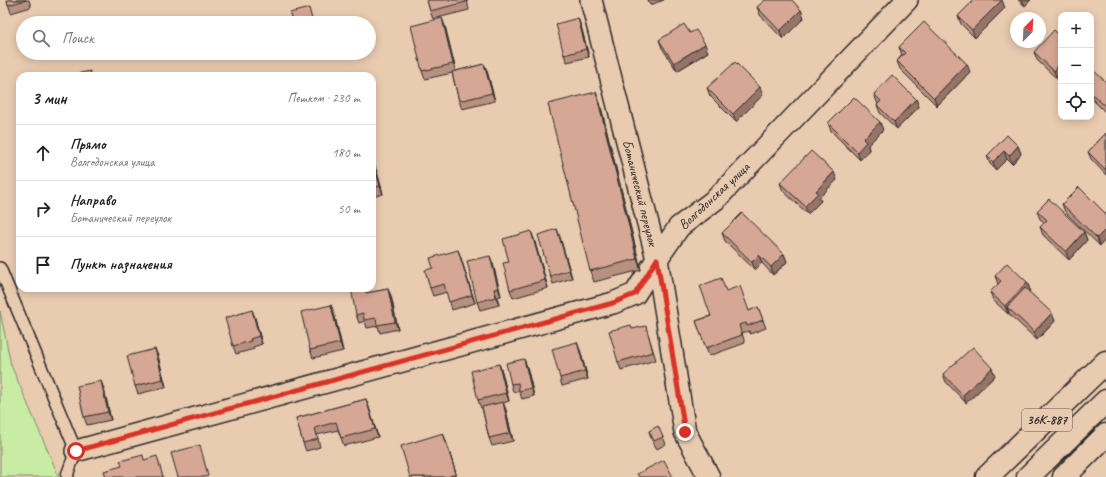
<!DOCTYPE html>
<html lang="ru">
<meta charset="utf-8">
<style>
:root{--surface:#fff;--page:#f6f6f6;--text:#202124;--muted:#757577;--line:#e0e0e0}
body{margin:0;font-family:Caveat,sans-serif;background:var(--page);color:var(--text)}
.controls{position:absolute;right:12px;top:12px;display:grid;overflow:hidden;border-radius:8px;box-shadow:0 2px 10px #0003}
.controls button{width:36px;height:36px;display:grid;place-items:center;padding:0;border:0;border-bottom:1px solid var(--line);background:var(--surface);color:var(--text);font:20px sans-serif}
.compass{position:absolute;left:1010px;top:12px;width:36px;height:36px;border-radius:50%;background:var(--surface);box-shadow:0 2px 10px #0003;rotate:24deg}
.stop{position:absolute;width:12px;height:12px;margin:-9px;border:3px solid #d93025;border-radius:50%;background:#fff}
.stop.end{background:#d93025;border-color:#fff;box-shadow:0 1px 4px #0008}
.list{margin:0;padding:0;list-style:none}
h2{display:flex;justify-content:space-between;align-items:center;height:52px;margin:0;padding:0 16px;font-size:17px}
h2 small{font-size:13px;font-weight:400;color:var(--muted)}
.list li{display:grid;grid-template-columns:26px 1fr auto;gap:12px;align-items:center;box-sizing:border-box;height:56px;padding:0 16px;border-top:1px solid var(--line)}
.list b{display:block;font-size:15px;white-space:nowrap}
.list p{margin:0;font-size:13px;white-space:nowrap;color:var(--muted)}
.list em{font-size:13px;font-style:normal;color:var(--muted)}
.icon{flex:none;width:22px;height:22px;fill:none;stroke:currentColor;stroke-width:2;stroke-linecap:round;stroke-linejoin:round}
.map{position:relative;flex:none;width:1106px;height:477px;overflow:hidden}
.search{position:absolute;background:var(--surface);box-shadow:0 2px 10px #0003;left:16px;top:16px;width:360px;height:44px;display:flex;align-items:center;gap:10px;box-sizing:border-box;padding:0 14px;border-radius:22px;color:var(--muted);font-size:15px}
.panel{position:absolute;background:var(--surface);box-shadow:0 2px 10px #0003;left:16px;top:72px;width:360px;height:220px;border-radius:12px}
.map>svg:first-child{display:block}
.green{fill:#c9eca4;stroke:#7a8c68}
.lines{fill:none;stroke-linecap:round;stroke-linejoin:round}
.lane-casing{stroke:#2b2b2b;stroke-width:14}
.street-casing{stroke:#2b2b2b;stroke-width:24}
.primary-casing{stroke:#2b2b2b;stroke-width:25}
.lane{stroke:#e9cbb0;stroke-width:11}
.street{stroke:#e9cbb0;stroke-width:21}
.primary{stroke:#e9cbb0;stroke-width:22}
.wall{fill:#b89080;stroke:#2b2b2b}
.shaded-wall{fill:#967568;stroke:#2b2b2b}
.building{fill:#d6a795;stroke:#2b2b2b}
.route{stroke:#d93025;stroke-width:5}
.labels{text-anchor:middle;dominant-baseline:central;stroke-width:3;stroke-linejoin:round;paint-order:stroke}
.shield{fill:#e9cbb0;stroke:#645b53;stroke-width:1}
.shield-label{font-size:13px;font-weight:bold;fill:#2b2b2b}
.street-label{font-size:14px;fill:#2b2b2b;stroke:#e9cbb0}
</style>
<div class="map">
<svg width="1106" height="477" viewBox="0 0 1106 477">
<rect width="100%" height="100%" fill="#e9cbb0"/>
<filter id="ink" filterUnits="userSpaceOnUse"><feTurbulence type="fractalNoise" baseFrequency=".025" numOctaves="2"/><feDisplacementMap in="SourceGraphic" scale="8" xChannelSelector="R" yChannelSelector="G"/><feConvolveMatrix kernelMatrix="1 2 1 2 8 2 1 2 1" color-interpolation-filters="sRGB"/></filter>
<g filter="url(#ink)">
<path class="green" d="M0 311 11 365 59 477H0Z"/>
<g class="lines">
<defs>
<path id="lane" d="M0 268 76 451 67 475 68 477"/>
<path id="street" d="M591 0 657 259 685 432 709 477
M76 451 613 303 635 294 657 259 679 227 716 199 907 0"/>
<path id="primary" d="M987 477 1106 362
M1028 477 1106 401
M1064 477 1106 435"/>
</defs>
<use href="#lane" class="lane-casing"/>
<use href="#street" class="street-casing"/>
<use href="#primary" class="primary-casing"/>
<use href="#lane" class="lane"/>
<use href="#street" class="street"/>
<use href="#primary" class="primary"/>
</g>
<path class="wall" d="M7 0H29L31 7 11 13Z
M427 0H467L469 10 433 19 430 11Z
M648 0H664L650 5Z
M1018 0H1031L1025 6Z
M757 7 801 10 804 18 783 39 760 15Z
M1005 8 975 38 961 24 958 16Z
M445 26 456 71 484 64 487 71 495 101 462 109 459 101 452 73 425 79 422 71Z
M581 26 589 57 567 62 564 55Z
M690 33 708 52 677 71 662 48 659 40Z
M1061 37V74L1057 79 1037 60 1034 52Z
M899 47 970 72 937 106 900 69 897 61 902 55Z
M1091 72 1106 82V113L1091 98Z
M707 88 763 95 736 122 710 96Z
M874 94 916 99 919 107 897 129 880 113 877 105 878 104 877 102Z
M600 103 641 270 594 282 590 271Z
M828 123 883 130 868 145 869 150 860 160 831 131Z
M1106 133V175L1091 159 1088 152Z
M1018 146 1021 154 1012 164 1007 159 996 170 990 164 987 156Z
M372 164 377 172 383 194 372 197Z
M837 180 819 198 821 201 808 214 783 191 780 183Z
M1079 187 1100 246 1065 212 1062 204Z
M1037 211 1084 232 1087 240 1069 260 1043 235 1040 227 1045 223 1040 219Z
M557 229 572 278 553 284 550 276Z
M722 233 784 254 787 262 773 275 762 263 755 270 725 241Z
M534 239 548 288 513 298 510 290 509 262Z
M458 250 475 303 452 310 447 292 433 296 430 288 433 268Z
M493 264 501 296 497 297 499 305 480 310 477 302Z
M995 276 1027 282 1030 290 1029 292 1055 321 1037 340 1010 315 1009 313 1008 314 993 300 990 292 998 284Z
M388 289 391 296 398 329 380 333 378 326 367 328 365 321 359 323 356 315 367 293Z
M726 291 749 311 758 307 766 328 750 334 749 331 742 333 745 343 709 356 696 321 710 316Z
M331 305 334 313 343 351 313 358 310 350Z
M252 310 255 318 262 344 253 347 254 349 236 354 233 346Z
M632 329 648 334 656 360 621 370 618 362Z
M155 349 158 356 166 387 138 394 135 386Z
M580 350 588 379 562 386 560 378Z
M524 359 527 367 534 396 522 399 519 391 513 392 511 384Z
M499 364 502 372 509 401 503 403 506 410 513 441 492 446 489 438 482 408H481L478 400Z
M943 374 995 376 966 403 946 382Z
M104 389 111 420 87 425 84 417Z
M366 399 378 437 344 446 338 430 317 435 320 447 306 451 303 443 296 418Z
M649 431 663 437 666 444 657 449 651 439Z
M443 433 457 477H410Z"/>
<path class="shaded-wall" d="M1002 0 1005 8 975 38 972 30Z
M1022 0H1031L1025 6Z
M801 10 804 18 783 39 780 31Z
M442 18 445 26 456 71 453 64Z
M578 18 581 26 589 57 586 49Z
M705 44 708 52 677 71 674 63Z
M1061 63V74L1057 79 1054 71Z
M484 64 487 71 495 101 492 93Z
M967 64 970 72 937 106 934 98Z
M760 87 763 95 736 122 733 114Z
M596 92 600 103 641 270 637 259Z
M916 99 919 107 897 129 894 122Z
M880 122 883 130 868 145 869 150 860 160 857 152 863 139Z
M1018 146 1021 154 1012 164 1009 156Z
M1004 151 1007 159 996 170 993 162Z
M374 164 377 172 383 194 380 186Z
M834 172 837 180 819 198 821 201 808 214 805 206 816 191Z
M557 229 560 237 572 278 569 270Z
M1106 229V239L1100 246 1097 238Z
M531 231 534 239 548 288 545 280Z
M1084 232 1087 240 1069 260 1066 252Z
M458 250 461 258 475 303 472 295Z
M784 254 787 262 773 275 771 267Z
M759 255 762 263 755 270 752 262Z
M490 256 493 264 501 296 498 288Z
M1027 282 1030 290 1011 311 1007 307 1009 313 1008 314 1005 306Z
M388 289 391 296 398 329 395 322Z
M494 289 497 297 499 305 496 297Z
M331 305 334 313 343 351 340 343Z
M252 310 255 318 262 344 259 336Z
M1052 313 1055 321 1037 340 1034 332Z
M577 342 580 350 588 379 585 371Z
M155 349 158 356 166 387 163 379Z
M524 359 527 367 534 396 531 388Z
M499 364 502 372 509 401 506 393Z
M992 368 995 376 966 403 963 395Z
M101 381 104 389 111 420 108 412Z
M366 399 369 407 378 437 375 429Z
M503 402 506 410 513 441 510 433Z
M443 433 446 441 457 477 456 474Z"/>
<path class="building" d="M7 0H26L8 5Z
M427 0H466V2L430 11Z
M765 0H792L801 10 780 31 757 7Z
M974 0H1002L972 30 958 16Z
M309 8 313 23H292L290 13Z
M442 18 453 64 422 71 411 26Z
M578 18 586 49 564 55 556 24Z
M924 22 967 64 934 98 897 61 905 53 899 47Z
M684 24 690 33 696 30 705 44 674 63 659 40Z
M1054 30 1061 37V63L1054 71 1034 52Z
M735 62 760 87 733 114 707 88Z
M484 64 492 93 459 101 452 72Z
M1093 70 1106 82V105L1105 106 1091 93V72Z
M90 71 91 76H67Z
M892 75 916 99 894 122 877 105 881 101 874 94Z
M596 92 637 259 590 271 548 104Z
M854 97 880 122 863 139 866 142 857 152 828 123Z
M1106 133V170L1088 152Z
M1007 135 1018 146 1009 156 1004 151 993 162 987 156Z
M811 151 834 172 816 191 818 193 805 206 780 183Z
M372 164H374L380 186 372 188Z
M1079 187 1106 214V229L1097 238 1062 204Z
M1049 199 1084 232 1066 252 1040 227 1047 220 1037 211Z
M742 213 784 254 771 267 759 255 752 262 722 233Z
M557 229 569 270 550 276 538 235Z
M531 231 545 280 510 290 503 263 509 262 503 239Z
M458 250 472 295 449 302 444 284 430 288 425 270 433 268 430 258Z
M490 256 498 288 494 289 496 297 477 302 467 261Z
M1007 263 1027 282 1005 306 990 292 1001 281 995 276Z
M721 278 726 291 740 286 749 311 758 307 763 320 747 326 746 323 739 325 742 335 706 348 696 321 711 316 700 286Z
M351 288H365L366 293 388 289 395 322 377 325 376 318 364 320 363 313 356 315Z
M1025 288 1052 313 1034 332 1007 307Z
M331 305 340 343 310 350 301 312Z
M252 310 259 336 250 339 251 341 233 346 225 318Z
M631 325 632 329 646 326 653 352 618 362 609 331Z
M577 342 585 371 560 378 552 349Z
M973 347 992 368 963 395 943 374Z
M155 349 163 379 135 386 127 356Z
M524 359 531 388 519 391 518 383 511 384 506 363Z
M499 364 506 393 478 400 471 371Z
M101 381 108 412 84 417 77 386Z
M366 399 375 429 341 438 336 422 315 428 318 439 303 443 296 418Z
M503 402 510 433 489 438 482 407Z
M658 426 663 437 654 441 649 431Z
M443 433 456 474 447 477H410L401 446Z
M200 445 208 476 205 477H178L171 453Z
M143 455 144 460 157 456 163 477H106L104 471 122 466 120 461Z
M664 460 673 477H639L637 474Z"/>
</g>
<g class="lines" filter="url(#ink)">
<path class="route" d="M76 451 613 303 635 294 657 259 685 432"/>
</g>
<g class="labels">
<rect class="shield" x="1022" y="409" width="50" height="22" rx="3"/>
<g class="shield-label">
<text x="1047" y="420">36К-887</text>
</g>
<g class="street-label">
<text transform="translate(640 193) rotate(76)">Ботанический переулок</text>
<text transform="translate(714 196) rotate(-43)">Волгодонская улица</text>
</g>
</g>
</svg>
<div class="controls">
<button>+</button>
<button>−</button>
<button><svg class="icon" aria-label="locate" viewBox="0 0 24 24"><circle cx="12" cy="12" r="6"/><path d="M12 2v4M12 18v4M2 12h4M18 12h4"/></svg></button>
</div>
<svg class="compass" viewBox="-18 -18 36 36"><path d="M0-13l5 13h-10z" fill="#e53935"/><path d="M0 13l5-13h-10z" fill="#757577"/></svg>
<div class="stop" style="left:76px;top:451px"></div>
<div class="stop end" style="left:685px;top:432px"></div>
<div class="search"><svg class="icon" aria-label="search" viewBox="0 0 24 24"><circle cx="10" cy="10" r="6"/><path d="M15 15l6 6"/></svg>Поиск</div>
<section class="panel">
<h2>3 мин<small>Пешком · 230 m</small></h2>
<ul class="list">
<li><svg class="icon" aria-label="ahead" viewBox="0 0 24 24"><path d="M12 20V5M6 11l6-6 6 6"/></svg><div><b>Прямо</b><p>Волгодонская улица</p></div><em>180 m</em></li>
<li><svg class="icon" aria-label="right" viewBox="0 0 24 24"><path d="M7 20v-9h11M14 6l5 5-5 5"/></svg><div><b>Направо</b><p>Ботанический переулок</p></div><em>50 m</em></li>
<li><svg class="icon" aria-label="arrive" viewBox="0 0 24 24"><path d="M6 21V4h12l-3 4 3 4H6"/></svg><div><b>Пункт назначения</b></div></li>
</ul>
</section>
</div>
